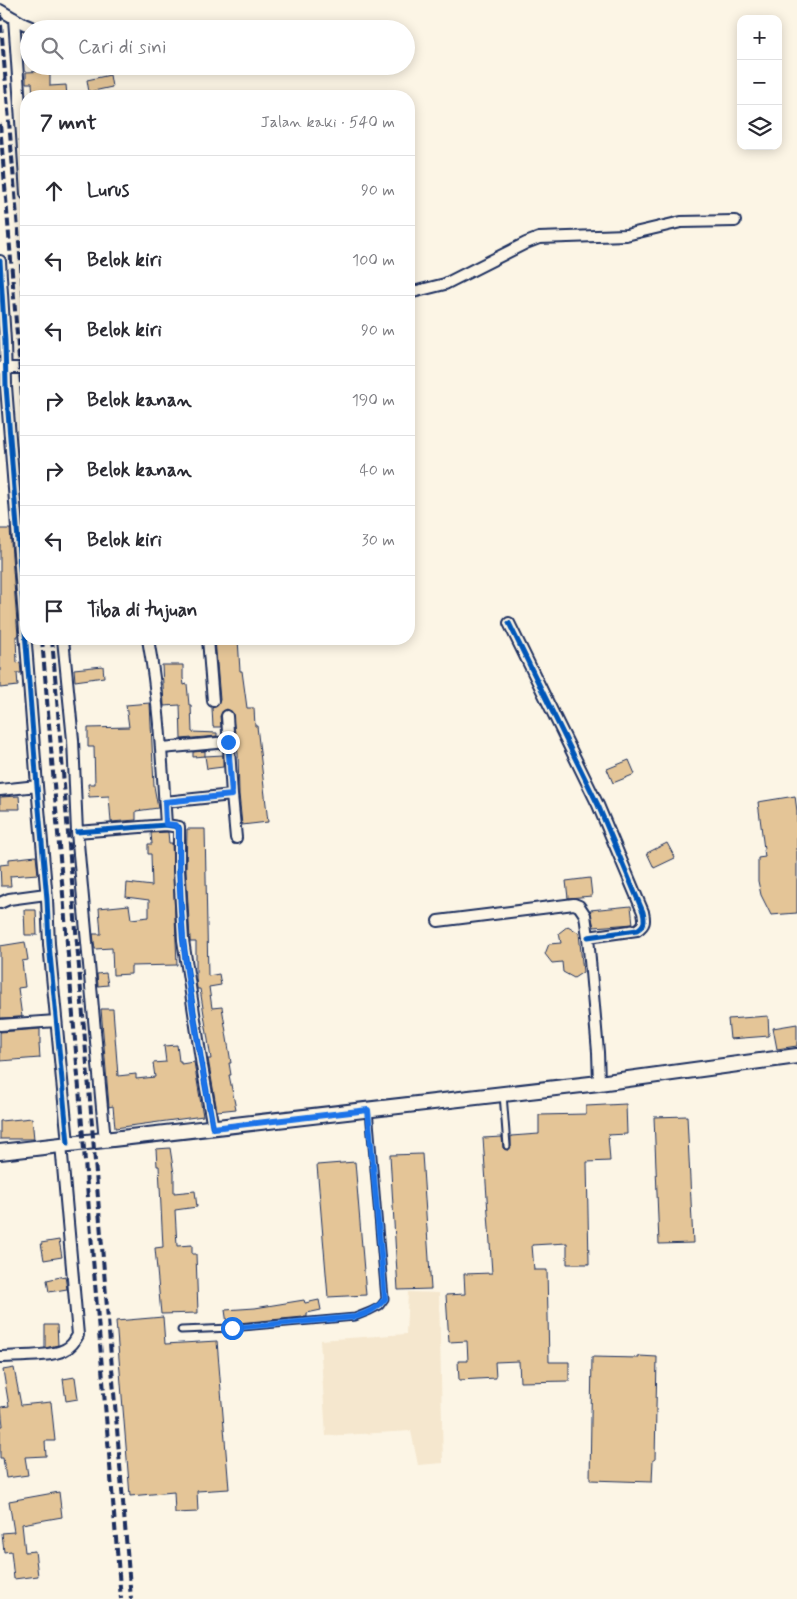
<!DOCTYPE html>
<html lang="id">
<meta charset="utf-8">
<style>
:root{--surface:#fff;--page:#f2f2f3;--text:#2b2b33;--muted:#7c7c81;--line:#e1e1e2}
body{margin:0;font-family:Mynerve,sans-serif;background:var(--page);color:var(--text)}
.controls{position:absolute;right:15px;top:15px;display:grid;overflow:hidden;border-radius:10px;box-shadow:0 2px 12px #0003}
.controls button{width:45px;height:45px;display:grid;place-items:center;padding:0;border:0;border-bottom:1px solid var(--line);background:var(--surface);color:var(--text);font:25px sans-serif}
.stop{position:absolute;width:15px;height:15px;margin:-11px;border:4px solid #1a73e8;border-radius:50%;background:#fff}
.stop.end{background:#1a73e8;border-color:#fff;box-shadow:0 1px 5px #0008}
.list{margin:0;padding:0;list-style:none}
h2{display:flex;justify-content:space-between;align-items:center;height:65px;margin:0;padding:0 20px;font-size:21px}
h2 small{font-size:16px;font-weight:400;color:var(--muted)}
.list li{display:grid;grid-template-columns:32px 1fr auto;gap:15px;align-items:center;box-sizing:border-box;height:70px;padding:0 20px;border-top:1px solid var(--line)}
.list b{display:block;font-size:19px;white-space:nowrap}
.list em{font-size:16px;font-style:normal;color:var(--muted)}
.icon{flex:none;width:28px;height:28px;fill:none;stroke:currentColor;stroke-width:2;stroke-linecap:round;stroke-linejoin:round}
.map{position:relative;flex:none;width:797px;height:1599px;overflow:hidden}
.search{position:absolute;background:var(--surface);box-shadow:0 2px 12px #0003;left:20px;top:20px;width:395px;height:55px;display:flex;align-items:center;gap:12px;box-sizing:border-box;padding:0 18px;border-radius:28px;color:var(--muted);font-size:19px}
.panel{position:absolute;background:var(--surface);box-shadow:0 2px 12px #0003;left:20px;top:90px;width:395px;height:555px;border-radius:20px}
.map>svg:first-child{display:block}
.built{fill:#f5e7ce}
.building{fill:#e4c597;stroke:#1b2f5e}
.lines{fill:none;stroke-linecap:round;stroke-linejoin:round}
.service-casing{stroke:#1b2f5e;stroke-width:9}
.minor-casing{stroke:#1b2f5e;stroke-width:14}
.secondary-casing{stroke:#1b2f5e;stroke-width:18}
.service{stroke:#fcf5e5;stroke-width:5}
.minor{stroke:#fcf5e5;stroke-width:10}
.secondary{stroke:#fcf5e5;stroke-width:14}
.rail{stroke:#1b2f5e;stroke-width:4;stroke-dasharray:8 4;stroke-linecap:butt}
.cycleway-casing{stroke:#fcf5e5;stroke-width:8}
.cycleway{stroke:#0057b8;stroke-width:5}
.route{stroke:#1a73e8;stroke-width:6}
</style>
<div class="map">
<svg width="797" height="1599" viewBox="0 0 797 1599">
<rect width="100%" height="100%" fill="#fcf5e5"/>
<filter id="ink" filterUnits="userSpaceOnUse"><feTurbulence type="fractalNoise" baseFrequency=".02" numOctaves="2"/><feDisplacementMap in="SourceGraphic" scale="10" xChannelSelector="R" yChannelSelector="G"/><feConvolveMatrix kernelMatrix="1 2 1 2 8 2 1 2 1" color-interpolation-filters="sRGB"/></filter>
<g filter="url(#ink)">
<path class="built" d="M408 1292 439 1293 443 1463 418 1465 411 1431 326 1436 320 1340 406 1334Z"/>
<path class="building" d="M50 71V86L66 85 67 96H33L32 83H26V72Z
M110 75 112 87 89 92 87 80Z
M0 529H10L18 636H16L17 663 20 662 21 673H17L18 686 0 688Z
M215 639H238L240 671H242L247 708H254L255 726H257L268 822 242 825 239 794 238 754 232 712 227 709 223 711 220 716 221 727H213L212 708 217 706 220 700Z
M162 665H183V678L184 685 187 684 189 705H191L192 732 217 733V736L181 739 180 705 164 706Z
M103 666 104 677 75 681 74 669Z
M150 703 154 786 158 808 136 811V820L111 822 109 796 89 797 88 784H95L94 747H88V728L129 727 126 705Z
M205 751V756L193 757V752Z
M223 755V767L207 769 205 756Z
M629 760 635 774 613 783 607 769Z
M19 796 20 809H0V797Z
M795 796 797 811V913L771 915 761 895 758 881V858L765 857 758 802Z
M187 829H205L208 976 219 974 221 985 209 987 212 1008 222 1007 231 1063H229L231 1075H229L236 1109 217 1111 208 1059H211L200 989H197L196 978V942H190V939L186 870Z
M168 832 169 843H172L177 965 131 966V974L113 975 112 948 95 949 93 934H101L99 908 129 905 131 919 149 917V900L126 897 127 883 152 886 151 854H148V844H152L151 833Z
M667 843 675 858 654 868 647 853Z
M36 856 38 874 10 876 11 886H1L0 865 9 864V859Z
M590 878 592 896 568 898 566 881Z
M631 906 633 924 594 927 590 910Z
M24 910H36L37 935H25Z
M568 926 579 933 583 972 574 978 563 972 562 962 552 963 545 954 549 944 561 943 559 933Z
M25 942 28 960 22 961 25 987 18 988 22 1017 0 1018V946Z
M106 973 108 985 98 986 97 974Z
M101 1009H113L118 1076 136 1074V1079L155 1077 153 1063 166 1062 164 1046 177 1045 179 1061H181V1064L194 1062 203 1116 115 1128 113 1106 109 1107Z
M768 1016 769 1036 730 1039 728 1019Z
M797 1024V1046L777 1049 773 1028Z
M40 1029V1044H39L40 1058 0 1061V1032Z
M626 1104 627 1134 608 1135 610 1161 587 1162 589 1264H567V1243L532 1245 534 1270H547L549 1362H569V1381L520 1382 519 1361 495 1362 496 1378 459 1380 458 1361H468L467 1341 449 1342 446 1295 465 1294 464 1274 492 1273 483 1138 502 1137 503 1148 508 1150 511 1147V1136L539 1134V1115L586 1114V1106Z
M687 1116 693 1243 659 1244 654 1117Z
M32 1118 34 1139H0V1121Z
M170 1148 174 1174V1193L195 1191 197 1207 175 1210 177 1246 192 1245V1254H196L198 1313 161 1314 155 1248 163 1247 159 1166H157L156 1149Z
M422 1154 431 1289 398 1290 390 1155Z
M355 1162 366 1295 328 1297 317 1165Z
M59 1240 62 1257 44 1260 41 1243Z
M65 1276 67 1289 49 1292 47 1280Z
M304 1300 305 1303 319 1300 321 1310 307 1313V1317H303L227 1324 225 1310 255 1308Z
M163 1317 165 1344 217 1341 229 1489 197 1491 198 1512 175 1513 174 1492 130 1496 116 1321Z
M45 1325H57L58 1345 45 1348Z
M639 1356 657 1357 655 1460H653L652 1482 590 1480 592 1357 639 1358Z
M14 1368 21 1405 51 1402 55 1441H45L46 1456 25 1457 28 1475 6 1478 3 1458H0V1426H3L1 1407 9 1406 3 1370Z
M75 1377 78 1399 66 1401 63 1379Z
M59 1492 62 1517 22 1524 25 1552 35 1551 38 1576 14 1579 11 1551 4 1552 2 1533 14 1532 9 1501Z"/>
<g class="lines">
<defs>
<path id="service" d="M503 1094 507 1146
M181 1330 232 1328 355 1317 370 1311 380 1306 385 1299 369 1110"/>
<path id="minor" d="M0 10 24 24 36 29
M14 18 26 194
M116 29H118
M0 261 5 341 6 386 37 786 47 899 49 944 68 1143
M409 293 445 284 526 243 539 238 626 235 681 222 735 221
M0 368H26
M509 623 598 805 643 912C645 921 645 925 637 930L588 937
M63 639 73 740 77 832 105 1141
M148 639C159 700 162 762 166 825
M208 639 213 701
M162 748 228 742
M0 790 37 786
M232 795 236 838
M165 802 232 795 227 716
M77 832 166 825 179 827V870L183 940 202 1066 213 1128
M0 903 9 899 46 894
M438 921 574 904 579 906 585 915 588 937 598 1052 599 1083
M0 1025 56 1021
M0 1357C16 1356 51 1357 64 1350 71 1347 74 1342 78 1335L61 1144"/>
<path id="secondary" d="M0 1152 599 1083 797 1056"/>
</defs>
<use href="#service" class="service-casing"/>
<use href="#minor" class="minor-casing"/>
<use href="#secondary" class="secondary-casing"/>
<use href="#service" class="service"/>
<use href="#minor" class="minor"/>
<use href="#secondary" class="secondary"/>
<path class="rail" d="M0 13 26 326
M0 124 26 446
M42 639 121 1599
M52 639 131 1599"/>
<defs>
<path id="cycleway" d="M0 261 5 341 6 386 37 786 47 899 49 944 68 1143
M509 623 598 805 643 912C645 921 645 925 637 930L588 937
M77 832 166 825 179 827V870L183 940 202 1066 213 1128"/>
</defs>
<use href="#cycleway" class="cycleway-casing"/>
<use href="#cycleway" class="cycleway"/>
</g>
</g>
<g class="lines" filter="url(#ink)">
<path class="route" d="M228 742 232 795 165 802 166 824 175 825 179 829C179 866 180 903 183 939 190 1003 202 1066 213 1128L368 1110 385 1299C377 1309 367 1313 355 1317L232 1328"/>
</g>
</svg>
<div class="controls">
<button>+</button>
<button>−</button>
<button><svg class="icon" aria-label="layers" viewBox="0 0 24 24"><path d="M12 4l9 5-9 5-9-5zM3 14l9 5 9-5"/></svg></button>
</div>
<div class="stop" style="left:232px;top:1328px"></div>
<div class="stop end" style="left:228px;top:742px"></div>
<div class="search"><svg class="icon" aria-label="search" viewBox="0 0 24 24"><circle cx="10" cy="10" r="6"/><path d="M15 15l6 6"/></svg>Cari di sini</div>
<section class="panel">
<h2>7 mnt<small>Jalan kaki · 540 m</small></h2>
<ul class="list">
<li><svg class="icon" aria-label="ahead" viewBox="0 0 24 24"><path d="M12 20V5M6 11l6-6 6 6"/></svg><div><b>Lurus</b></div><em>90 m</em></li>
<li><svg class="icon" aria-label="left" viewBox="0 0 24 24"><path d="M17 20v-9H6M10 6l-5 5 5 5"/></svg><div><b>Belok kiri</b></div><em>100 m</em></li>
<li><svg class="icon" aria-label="left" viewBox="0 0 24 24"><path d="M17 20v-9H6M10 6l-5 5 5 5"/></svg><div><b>Belok kiri</b></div><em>90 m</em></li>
<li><svg class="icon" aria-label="right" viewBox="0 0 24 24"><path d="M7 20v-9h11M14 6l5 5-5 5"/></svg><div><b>Belok kanan</b></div><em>190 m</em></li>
<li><svg class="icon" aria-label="right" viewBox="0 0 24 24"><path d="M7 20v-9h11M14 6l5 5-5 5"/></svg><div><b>Belok kanan</b></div><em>40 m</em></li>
<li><svg class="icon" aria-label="left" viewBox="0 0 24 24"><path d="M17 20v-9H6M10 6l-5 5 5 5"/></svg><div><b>Belok kiri</b></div><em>30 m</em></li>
<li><svg class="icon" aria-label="arrive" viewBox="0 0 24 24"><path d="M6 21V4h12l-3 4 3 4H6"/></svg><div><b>Tiba di tujuan</b></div></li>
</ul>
</section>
</div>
